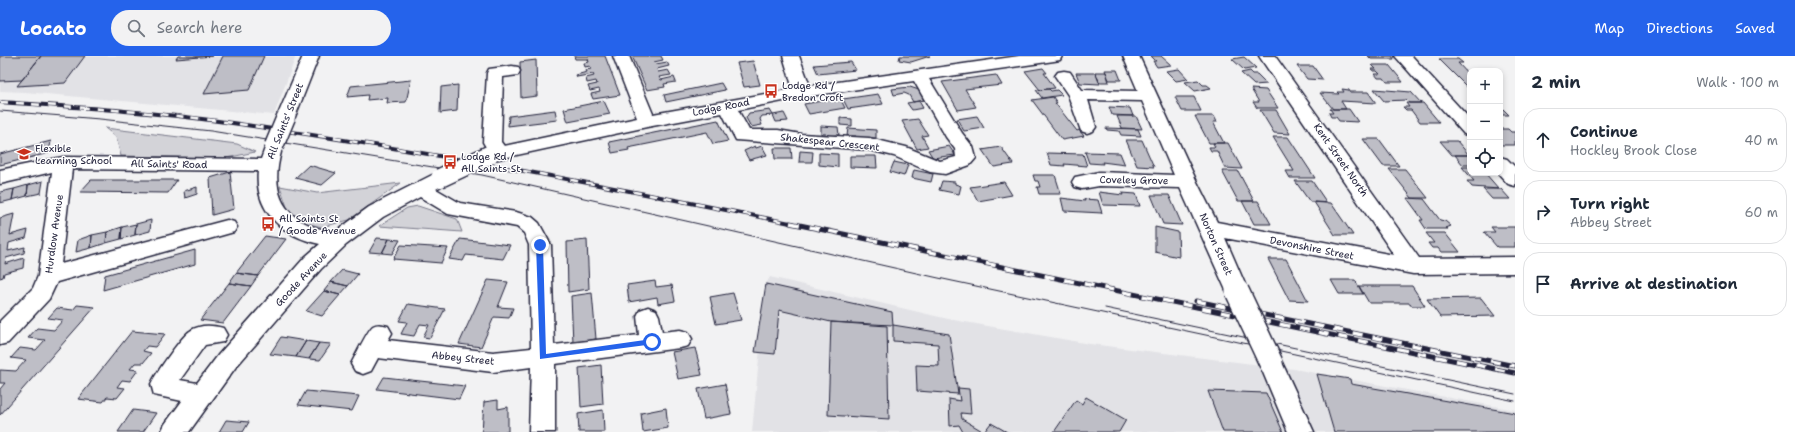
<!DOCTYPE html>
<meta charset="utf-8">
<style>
:root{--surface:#fff;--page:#f2f2f3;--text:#1f2937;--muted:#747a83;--line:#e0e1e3;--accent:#2563eb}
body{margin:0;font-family:"Shantell Sans",sans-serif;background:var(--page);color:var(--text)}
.controls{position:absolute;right:12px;top:12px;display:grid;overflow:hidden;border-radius:8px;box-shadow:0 2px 6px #0003}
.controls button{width:36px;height:36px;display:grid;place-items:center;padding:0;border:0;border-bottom:1px solid var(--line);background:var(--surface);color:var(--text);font:20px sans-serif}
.stop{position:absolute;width:12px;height:12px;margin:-9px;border:3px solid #2563eb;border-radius:50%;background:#fff}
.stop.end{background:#2563eb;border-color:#fff;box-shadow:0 1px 4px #0008}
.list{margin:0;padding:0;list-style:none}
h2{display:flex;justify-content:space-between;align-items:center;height:52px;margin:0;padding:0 16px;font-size:17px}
h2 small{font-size:13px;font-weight:400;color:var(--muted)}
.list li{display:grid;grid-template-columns:26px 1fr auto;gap:12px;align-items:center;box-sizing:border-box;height:64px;margin:0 8px 8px;padding:0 8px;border:1px solid var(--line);border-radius:16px}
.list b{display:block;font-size:15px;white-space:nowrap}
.list p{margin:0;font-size:13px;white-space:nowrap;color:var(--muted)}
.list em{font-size:13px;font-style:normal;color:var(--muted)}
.icon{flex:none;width:22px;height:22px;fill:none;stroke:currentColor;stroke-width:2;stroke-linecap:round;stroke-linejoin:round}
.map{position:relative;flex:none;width:1515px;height:376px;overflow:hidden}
header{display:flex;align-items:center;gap:24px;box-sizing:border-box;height:56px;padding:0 20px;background:var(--accent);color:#fff}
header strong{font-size:19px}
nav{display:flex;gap:22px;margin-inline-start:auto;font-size:14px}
.search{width:280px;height:36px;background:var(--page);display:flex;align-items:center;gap:10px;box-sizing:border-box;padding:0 14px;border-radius:22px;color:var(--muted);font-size:15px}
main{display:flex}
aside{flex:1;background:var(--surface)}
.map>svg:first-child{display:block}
.built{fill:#e2e2e6}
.green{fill:#d3d3d8;stroke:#7a7a8a}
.building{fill:#bebec6;stroke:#22223b}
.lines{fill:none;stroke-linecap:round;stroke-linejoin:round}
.minor-casing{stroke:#22223b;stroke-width:3}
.minor{fill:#fff;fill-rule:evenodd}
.tram{stroke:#22223b;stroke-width:1}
.rail-far1-casing{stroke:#22223b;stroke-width:4}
.rail-casing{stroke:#22223b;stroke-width:5}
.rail-far1{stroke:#fff;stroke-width:2.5;stroke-dasharray:8;stroke-linecap:butt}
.rail{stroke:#fff;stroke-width:3.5;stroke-dasharray:10;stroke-linecap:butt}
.minor-bridge-far1-casing{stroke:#22223b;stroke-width:21;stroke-linecap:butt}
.minor-bridge-casing{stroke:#22223b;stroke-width:26;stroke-linecap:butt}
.minor-bridge-far1{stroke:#fff;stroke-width:18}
.minor-bridge{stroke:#fff;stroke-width:23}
.route{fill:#2563eb}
.labels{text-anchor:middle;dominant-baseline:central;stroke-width:3;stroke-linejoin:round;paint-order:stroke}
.poi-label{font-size:10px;fill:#22223b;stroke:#fff;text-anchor:start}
.street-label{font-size:10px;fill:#22223b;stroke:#fff}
</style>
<header>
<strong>Locato</strong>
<div class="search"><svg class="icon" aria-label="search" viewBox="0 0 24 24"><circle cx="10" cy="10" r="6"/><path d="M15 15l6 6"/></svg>Search here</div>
<nav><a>Map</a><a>Directions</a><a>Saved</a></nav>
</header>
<main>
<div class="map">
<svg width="1515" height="376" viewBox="0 0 1515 376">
<rect width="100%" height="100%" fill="#f2f2f3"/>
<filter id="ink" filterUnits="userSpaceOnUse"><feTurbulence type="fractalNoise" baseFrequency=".025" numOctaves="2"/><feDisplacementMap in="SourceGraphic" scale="8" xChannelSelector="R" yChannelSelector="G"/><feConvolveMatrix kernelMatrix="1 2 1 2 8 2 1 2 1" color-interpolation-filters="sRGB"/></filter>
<g filter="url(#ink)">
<path class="built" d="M0 0H296L274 59 25 36 0 35Z
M770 221 948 263 1090 288 1294 313 1515 354V376H752L766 228Z"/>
<path class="green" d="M105 72 237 88 255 96 226 102 121 100 116 81Z
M401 127 349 164 322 171 301 166 287 151 280 130 317 137Z
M418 150 457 163 462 176 379 170 407 152Z"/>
<path class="building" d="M0 0H41L22 24 0 25Z
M41 0H85L65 27 17 30Z
M178 0H213L176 3Z
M223 0H264L249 34 204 38Z
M574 0H605L620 39 593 43 591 38 600 36 599 33 590 35 588 30 597 28 596 25 587 27 586 22 594 20 593 18 577 21 576 19 587 16 586 14 591 13 590 10 585 11 584 7 589 6 588 3H575Z
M632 0H661L663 4 654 6 656 8 667 6 669 10 657 13 658 16 668 14 671 19 659 21 661 24 674 21 676 26 664 28 665 31 647 34Z
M900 0H930L911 6 899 4Z
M1151 0H1161L1171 9 1157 11 1153 5H1156Z
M1368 0H1392L1394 3H1371Z
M1244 1 1256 12 1244 14 1232 3Z
M1439 3H1458L1463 7H1458L1470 20V34Z
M536 4 537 40 521 42 520 6Z
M753 5 760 29 744 31 737 7Z
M851 6 856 14 818 18 814 9Z
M1372 9H1389L1403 26H1387L1384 22H1378L1375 18H1380L1377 15H1373L1372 13H1376Z
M1297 10H1313L1323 24 1307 23Z
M1043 12 1047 17H1044L1055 32 1040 34 1025 15Z
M1179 13 1188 23 1176 25 1166 15Z
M1105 14H1117L1121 24H1109Z
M1250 15 1253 18H1257L1267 28 1254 29 1241 17Z
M1095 16H1106L1109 26H1099Z
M1076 17H1096L1100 28 1080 27Z
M996 19 1002 29 965 33 976 51 958 54 942 26Z
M411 24 406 46 387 47 388 42 367 44 368 39 347 41 351 30Z
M1198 24 1203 29H1207L1211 32 1195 35 1185 26Z
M721 27 725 34 666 46 664 39Z
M458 29 457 55 440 57 441 31Z
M910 31 919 34 924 44 913 46 909 39 904 37 894 39 892 33Z
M1049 33 1051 35 1057 34 1062 39 1042 42 1036 34Z
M1251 33 1266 34 1278 52H1257L1253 46H1259Z
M1342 33 1349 34 1350 36H1368L1376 47 1341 45 1346 53H1333L1320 37 1339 38 1337 36H1344Z
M1374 33 1411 36 1421 47H1409L1406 44 1384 45Z
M878 38 883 48 848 53 843 43Z
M1053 41 1057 47H1055L1077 75 1079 74 1084 80 1062 84 1032 44Z
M1175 41H1194L1201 55H1182Z
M840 42 845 52 809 58 804 48Z
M604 45 610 58 568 66 564 53Z
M919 45 923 52 912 54 907 47Z
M1406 47H1423L1439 66H1420L1411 54H1406L1403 51H1409Z
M1500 50 1509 59H1500Z
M1109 51 1130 52 1133 60 1112 59Z
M1330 53H1349L1358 66 1339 65 1336 61H1331L1329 57H1333Z
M555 54 557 64 508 70 509 60Z
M770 54 773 59 762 60 760 63 762 69 751 71 746 62 749 57Z
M1260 54H1276L1290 78 1274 77Z
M784 57 788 65 776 66 773 59Z
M977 60 984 72 964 75 957 63Z
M1117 60H1136L1142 73 1122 72Z
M1195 60H1214L1217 66H1213L1224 87H1209Z
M840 62 852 63V70L840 69Z
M918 63 928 79 922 80 928 91 917 93 902 65Z
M718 64 728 85 713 88 707 76 628 92 629 94 612 97 609 86Z
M821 70 838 71 839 79 826 80V78H821Z
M848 72 876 74V82H856V80H847Z
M1106 72 1138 73 1141 80 1121 79 1119 75 1107 74Z
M1500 73H1508L1511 76H1515V89H1500Z
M1273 81H1288L1315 122H1290L1286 115H1294Z
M1363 83H1379L1399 110H1383Z
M1126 84H1142L1154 111 1137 110Z
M51 85 49 97 0 109V98Z
M1440 85H1457L1469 99H1452Z
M1213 87H1228L1242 113 1225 112 1217 95H1211L1209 91H1215Z
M755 90 756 92 762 90 767 99 749 104 744 95Z
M949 90 955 99 933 102 928 94Z
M1001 91 1013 108 994 111 982 94Z
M774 92H791L792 103H775Z
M800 95 813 96 812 106H799Z
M1085 96 1120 97 1125 109 1102 106 1103 108 1089 107Z
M819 97 838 98V111L819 109Z
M1047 97 1083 98 1087 110 1064 108 1065 110 1051 109Z
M1455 99H1470V109H1463Z
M850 100H876L877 112 850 111Z
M894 106 908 109 904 120 890 116Z
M309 109 336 117 322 129 295 122Z
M1462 111H1470V117H1485L1499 133 1472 131 1467 125H1474Z
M1389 113H1405L1428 142H1412Z
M914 114 933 118 931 126 912 122Z
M1222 115H1238L1254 145H1238Z
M230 116 234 153 212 159 210 122Z
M1033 119H1055L1061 138H1039L1037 131H1040L1038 125H1035Z
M91 124H177L168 137 80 136Z
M43 125 41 137 27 140 28 129Z
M942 125 955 126V128L961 130 959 138 939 134Z
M1295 125H1312L1327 147 1310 146Z
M1004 126 1012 139 978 145 970 131Z
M28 129 27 140 12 144 14 133Z
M197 131V138L185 142 184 135Z
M14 133 12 144 0 147V136Z
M1483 133H1501L1510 143H1492Z
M1099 136 1123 139 1122 137 1136 138 1140 150 1103 149Z
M1151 139H1169L1182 169 1163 168Z
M1061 142 1085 145 1084 143 1098 144 1102 157 1064 155Z
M1407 142 1424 143 1440 164 1445 165 1451 170 1446 172 1448 173H1426L1420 164H1423Z
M1242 145H1258L1271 168H1254Z
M1314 146 1331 147 1353 179H1335Z
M14 158 10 179 28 174 26 182 9 187 8 195 25 191 24 197 6 202 5 208 24 202 23 212 4 217 3 221 0 222V162Z
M151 164 150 175 135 179 136 168Z
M136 168 135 179 121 183 122 171Z
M122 171 121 183 106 187 107 176Z
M1155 171 1178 176 1179 201 1155 196Z
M1491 171H1515V191H1497L1484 176H1495Z
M107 176 106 187 91 192 92 179Z
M1426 177H1445L1460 196H1441L1438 192H1432L1428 187H1434Z
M92 179 91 192 76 196 78 184Z
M265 180 286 183 258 220 236 217Z
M377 182 389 183 382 197 369 196Z
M389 183 400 184 392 198 382 197Z
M460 183 510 189 503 203 466 199 463 205 449 203Z
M587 184 589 233 568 236 567 186Z
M401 189 448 192 441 207 393 203Z
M195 194V208L103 234 105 219Z
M1268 203H1286L1308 245 1289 244Z
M342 214 358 218 348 230 331 226Z
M236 217 258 220 251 230 229 227Z
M488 224 508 226 498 251 513 252 509 262 494 261 481 291 459 288Z
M1331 224H1355L1363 238H1339Z
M655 225 656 231 672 229 675 245 658 248 657 241 629 246 627 229Z
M331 226 348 230 340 239 324 235Z
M229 227 251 230 223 267 200 264Z
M766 228 892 256 893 269 831 266 779 254 775 298 755 296Z
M1359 230H1412L1425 250H1412L1410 247H1369Z
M324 235 340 239 322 260 306 255Z
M592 237 596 283 573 287 571 240Z
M733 237 741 264 716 268 710 241Z
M1481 242 1495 260 1440 261 1427 243Z
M408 248 445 253 430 282 423 281 429 269 420 268 414 280 401 278 407 266 399 265Z
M77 249 95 251 0 359V333L5 327H0V314L16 315 26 304 11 302 20 292 36 294 45 284 28 282 37 272 54 274 63 264 48 262 57 252 73 254Z
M831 266 887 270 889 363 828 359Z
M893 269 949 278 958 338 917 335 916 309 939 310 938 288 893 285Z
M132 275 165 278 155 291 147 290 143 295 151 297 143 307H135L130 313 138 314 130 325 122 324 117 331 125 332 117 342 107 341 103 346 78 343Z
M281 281 306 285 296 301 270 298Z
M306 285 319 287 309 303 296 301Z
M319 287 331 288 320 304 309 303Z
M695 292 702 319 678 323 672 296Z
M601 309 603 348 581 351 579 312Z
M1317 318 1350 323 1351 328 1515 357V376H1334Z
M384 321 465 330 459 343 377 333Z
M725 328 731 358 704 363 698 333Z
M958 332 969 333 971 358 961 357 962 363 984 376 991 367 1007 376H963L959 369 950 370 949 343 960 345Z
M306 335 359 340 352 355 298 349Z
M1208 335 1266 337 1283 376H1223Z
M1086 341 1126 364 1119 376H1054L1076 344 1082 348Z
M498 344V353L508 351V376H482L484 346Z
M666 352 668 372 643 376 641 357Z
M133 354 156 357 143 376H118Z
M603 354 604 376H579L578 358Z
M226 364 249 366 243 376H219Z"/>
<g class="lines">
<defs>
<path id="minor" d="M303 0H319L295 61 292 65 286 67 280 65 277 61Z
M613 0H629L653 58 793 33 783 0H799L810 30 1019 0H1062L1060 4 1054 5 929 23 962 77 973 91 976 102 970 109 945 118 930 116 894 100 869 94 736 84 722 57 647 71 489 105 482 103 480 99 482 95 487 93 483 86 487 17 489 13 512 10 518 11 520 15 518 19 503 21 501 86 504 90 637 62ZM914 25 946 81 955 93 956 101 940 105 906 91 869 82 801 78 778 74H749L738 54 803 41Z
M1123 0H1139L1197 126 1217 166 1394 199 1259 0H1275L1419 202 1515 201V217L1413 218 1225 182 1248 235 1245 241 1237 244 1229 241 1180 132 1099 130 1082 133 1075 131 1072 126 1075 121 1099 116 1174 119 1142 45 1088 44 1096 71 1093 75 1087 77 1081 75 1068 39 1055 20 1058 16 1064 15 1070 16 1082 34 1138 35Z
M1395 0H1412L1470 63V80L1464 78Z
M272 90 279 92 281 96C268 143 289 169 335 176L369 151 440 115 447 117 450 122 447 127 436 133 460 147 516 156 532 161 539 167 551 189 554 289 639 279 637 260 640 254 648 251 656 254 659 260 662 276 680 274 688 276 692 283 688 290 680 292 555 308V376H529L531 311 493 316 378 302 371 315 363 318 355 315 351 308C355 301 368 273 373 270 378 267 383 269 388 270L392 277 388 284 493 296 531 292 529 189 524 177 517 171 448 158 420 141 383 161 346 189 321 213 235 312 189 376H161L165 368 182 345 154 339 151 328C156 317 181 281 190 275 200 268 212 269 223 272L227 279 223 286 205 289 180 324 197 327 219 298 305 201 320 188C284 181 254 156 258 115L72 113 61 208 227 164 234 166 237 171 234 176 57 226 49 243 8 287 0 289V265L33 232 38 220 52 116 0 128V114L63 101 261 103 265 92Z
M1500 101 1507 103 1515 111V130L1508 128 1498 117H1500Z
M1271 297 1279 300 1314 376H1288L1259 307 1263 300Z"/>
</defs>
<use href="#minor" class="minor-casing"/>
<use href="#minor" class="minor"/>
<path class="tram" d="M0 55 100 63 211 75 482 119 943 223 1515 345
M1105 252 1515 338"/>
<defs>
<path id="rail-far1" d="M0 46C73 51 146 55 218 65 411 92 604 129 795 168"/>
<path id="rail" d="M790 167 1515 317
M1196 245 1515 310"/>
</defs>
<use href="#rail-far1" class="rail-far1-casing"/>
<use href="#rail" class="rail-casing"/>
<use href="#rail-far1" class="rail-far1"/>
<use href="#rail" class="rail"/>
<defs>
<path id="minor-bridge-far1" d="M274 90 286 61
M440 122 489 99"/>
<path id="minor-bridge" d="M1237 235 1271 307"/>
</defs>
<use href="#minor-bridge-far1" class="minor-bridge-far1-casing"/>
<use href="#minor-bridge" class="minor-bridge-casing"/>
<use href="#minor-bridge-far1" class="minor-bridge-far1"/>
<use href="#minor-bridge" class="minor-bridge"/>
</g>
</g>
<path class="route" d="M540 187 543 189 546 298 652 283 654 284V288L540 303 536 189Z"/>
<defs>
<symbol id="bus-bare" viewBox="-9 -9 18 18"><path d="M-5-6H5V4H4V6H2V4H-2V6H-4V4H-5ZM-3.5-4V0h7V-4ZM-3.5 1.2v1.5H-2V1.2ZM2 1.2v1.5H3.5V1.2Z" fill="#c8321e" stroke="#fff" stroke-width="2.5" paint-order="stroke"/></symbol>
<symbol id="school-bare" viewBox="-9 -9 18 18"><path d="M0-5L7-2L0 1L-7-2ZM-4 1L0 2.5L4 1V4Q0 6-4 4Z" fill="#c8321e" stroke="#fff" stroke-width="2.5" paint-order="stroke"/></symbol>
</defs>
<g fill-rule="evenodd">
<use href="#bus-bare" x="761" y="25" width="20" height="20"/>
<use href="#school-bare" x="14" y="88" width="20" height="20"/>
<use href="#bus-bare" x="440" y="96" width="20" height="20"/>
<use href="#bus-bare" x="258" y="158" width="20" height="20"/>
</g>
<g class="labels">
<g class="poi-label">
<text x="782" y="29">Lodge Rd /<tspan x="782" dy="12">Bredon Croft</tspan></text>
<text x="35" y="92">Flexible<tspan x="35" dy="12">Learning School</tspan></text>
<text x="461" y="100">Lodge Rd /<tspan x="461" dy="12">All Saints St</tspan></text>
<text x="279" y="162">All Saints St<tspan x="279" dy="12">/ Goode Avenue</tspan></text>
</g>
<g class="street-label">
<text transform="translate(721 51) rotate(-11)">Lodge Road</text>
<text transform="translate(285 65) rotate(-68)">All Saints' Street</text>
<text transform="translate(830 86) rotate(6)">Shakespear Crescent</text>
<text transform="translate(1341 104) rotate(55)">Kent Street North</text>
<text transform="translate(169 108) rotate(1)">All Saints' Road</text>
<text transform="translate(1134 124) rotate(1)">Coveley Grove</text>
<text transform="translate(54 178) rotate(-82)">Hurdlow Avenue</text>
<text transform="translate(1216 188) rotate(66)">Norton Street</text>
<text transform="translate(1312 192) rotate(11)">Devonshire Street</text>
<text transform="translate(301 223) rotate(-47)">Goode Avenue</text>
<text transform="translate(463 302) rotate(6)">Abbey Street</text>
</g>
</g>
</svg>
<div class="controls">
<button>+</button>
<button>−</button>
<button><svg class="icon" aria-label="locate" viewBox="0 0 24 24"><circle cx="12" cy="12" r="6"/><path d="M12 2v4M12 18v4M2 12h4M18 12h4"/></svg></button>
</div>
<div class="stop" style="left:652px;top:286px"></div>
<div class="stop end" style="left:540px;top:189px"></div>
</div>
<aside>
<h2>2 min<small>Walk · 100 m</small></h2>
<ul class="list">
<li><svg class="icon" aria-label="ahead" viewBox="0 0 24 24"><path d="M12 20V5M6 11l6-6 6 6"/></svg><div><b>Continue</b><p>Hockley Brook Close</p></div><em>40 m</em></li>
<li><svg class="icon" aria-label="right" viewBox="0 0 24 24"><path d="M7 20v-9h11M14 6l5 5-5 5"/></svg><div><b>Turn right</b><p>Abbey Street</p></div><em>60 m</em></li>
<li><svg class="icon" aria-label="arrive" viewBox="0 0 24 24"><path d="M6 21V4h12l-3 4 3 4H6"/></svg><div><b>Arrive at destination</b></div></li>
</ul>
</aside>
</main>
